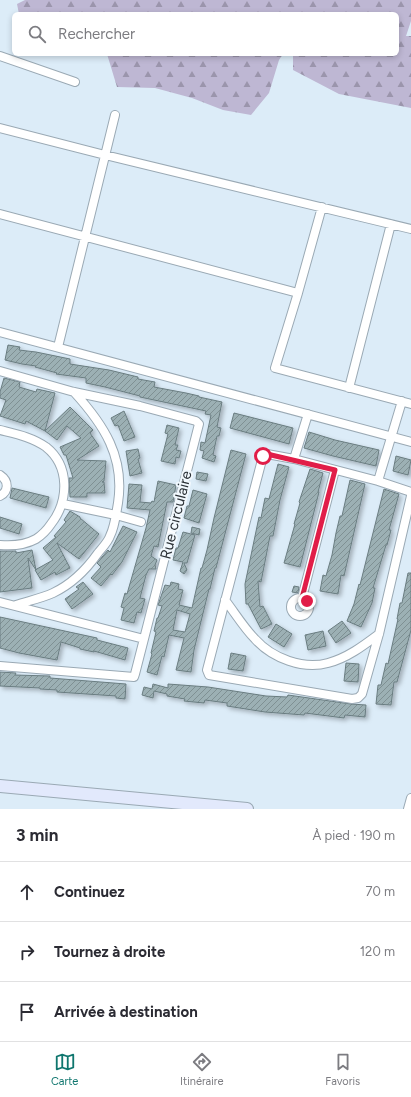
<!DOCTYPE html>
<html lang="fr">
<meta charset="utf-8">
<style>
:root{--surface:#fff;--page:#f2f2f3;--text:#2b2b33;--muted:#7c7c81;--line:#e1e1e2;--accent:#0f766e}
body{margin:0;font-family:Figtree,sans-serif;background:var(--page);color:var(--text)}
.stop{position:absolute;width:12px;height:12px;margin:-9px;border:3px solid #e11d48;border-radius:50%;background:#fff}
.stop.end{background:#e11d48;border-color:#fff;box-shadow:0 1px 4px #0008}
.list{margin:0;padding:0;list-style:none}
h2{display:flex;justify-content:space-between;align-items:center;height:52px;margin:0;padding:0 16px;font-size:17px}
h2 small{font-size:13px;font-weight:400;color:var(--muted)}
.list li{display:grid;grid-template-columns:26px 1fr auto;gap:12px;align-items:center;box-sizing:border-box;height:60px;padding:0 16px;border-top:1px solid var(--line)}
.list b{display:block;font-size:15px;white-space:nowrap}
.list em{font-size:13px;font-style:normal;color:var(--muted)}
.icon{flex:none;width:22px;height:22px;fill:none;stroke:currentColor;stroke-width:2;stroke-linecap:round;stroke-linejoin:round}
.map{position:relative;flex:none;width:411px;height:809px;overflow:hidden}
.search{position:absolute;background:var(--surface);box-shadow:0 2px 6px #0003;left:12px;right:12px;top:12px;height:44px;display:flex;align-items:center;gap:10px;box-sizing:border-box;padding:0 14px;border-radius:6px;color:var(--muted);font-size:15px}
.sheet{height:232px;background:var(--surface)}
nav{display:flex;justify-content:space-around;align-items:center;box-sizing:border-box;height:56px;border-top:1px solid var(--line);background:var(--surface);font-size:11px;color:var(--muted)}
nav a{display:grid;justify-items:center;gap:2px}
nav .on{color:var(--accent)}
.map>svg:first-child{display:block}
.forest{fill:url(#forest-firs)}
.building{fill:url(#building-hatch);stroke:#6a7d81;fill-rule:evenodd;filter:url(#shadow)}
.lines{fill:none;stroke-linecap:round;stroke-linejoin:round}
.minor-casing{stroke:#9aa9b4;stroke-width:10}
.secondary-casing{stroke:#9aa9b4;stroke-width:14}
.minor{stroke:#fff;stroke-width:8}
.secondary{stroke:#e2e9fc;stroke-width:12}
.route{stroke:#e11d48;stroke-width:5}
.labels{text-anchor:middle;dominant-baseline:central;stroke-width:4;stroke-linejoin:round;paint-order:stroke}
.street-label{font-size:15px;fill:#2c3237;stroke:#f1f8fd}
</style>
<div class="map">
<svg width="411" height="809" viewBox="0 0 411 809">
<defs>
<pattern id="forest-firs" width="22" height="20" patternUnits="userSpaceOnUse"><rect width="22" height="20" fill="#beb7d3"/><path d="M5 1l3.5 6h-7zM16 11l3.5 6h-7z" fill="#9b95ac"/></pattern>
<pattern id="building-hatch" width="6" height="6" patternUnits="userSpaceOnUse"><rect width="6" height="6" fill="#9cb0b4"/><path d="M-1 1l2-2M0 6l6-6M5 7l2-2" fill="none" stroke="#7f9093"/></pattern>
<filter id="shadow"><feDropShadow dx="2.5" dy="2.5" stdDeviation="2" flood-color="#0004"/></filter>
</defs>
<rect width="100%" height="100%" fill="#dcecf8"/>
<path class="forest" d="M25 0H411V21L406 36H411V108L339 94 293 70V54H397V14H19L17 4Z
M107 54H283L279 60 269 93 251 115 223 110 192 98 155 88 117 87Z"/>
<path class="building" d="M8 345 20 347 19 350 36 352 70 359V364L109 370 138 377V379L155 382 154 387 186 393 199 396V397L222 402 217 427 221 428 219 436H217L213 455 216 456 214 462 202 458 204 451 200 450 201 442 205 443 211 415 205 414 206 411 140 397V396L105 387 86 383V378L56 374 57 373 35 367 36 366 22 364 5 360Z
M4 378 20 382 19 387 36 392 37 389 55 393 45 431 26 421 25 424 0 416 6 400 0 398V392Z
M70 407 93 430 90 433 99 446 77 460 106 461 104 481 102 482H104L105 493H87V497H70L69 478H73L66 455H64L60 447 81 438 67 426 57 440 45 431Z
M124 411 135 437 124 441 118 425 115 426 111 418Z
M234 413 293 428 289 444 230 428Z
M167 425 179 428 175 445H178L176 450 181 451 179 458 176 457 175 464 161 461 168 434 165 433Z
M309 432 335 440 379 450 376 466 333 456 304 448Z
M138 449 140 458 138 459 142 473 130 476 126 451Z
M231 450 246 454 216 568H215L210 589H209L194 650 191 672 176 670 184 638 169 635 164 657 162 656 157 675 147 672 152 654 151 653 156 632 154 631 157 618H158L162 606 158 605 165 585 170 586 171 582 179 584 178 589 183 590 179 605 192 608 201 568H202L207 550 214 518ZM177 610 190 614 185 632 173 630Z
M396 456 411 460 408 475 393 471Z
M278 464 289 467 280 500 273 536H270L261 582 258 581 260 607 263 606 272 624 261 629 248 604H246L245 584 259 517 261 518 265 498 269 499Z
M310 469 323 473 318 492H319L300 567 284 563 295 524H294L300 503 299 502Z
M197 472 208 474 206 481 196 479Z
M350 480 365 484 344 576 341 575 338 594 320 591 323 575 326 576 332 555 336 533 340 516H342Z
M158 481 176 485 173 502H167L158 547 154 546 151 556 157 560 155 565 156 569H149L146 575 140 598 145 599 141 613 137 612 134 623 121 620 124 608 121 607 125 593 127 594 146 528 150 510 127 508 129 484 142 485 140 502 151 503 152 501 154 502Z
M12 488 49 497 46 508 10 498Z
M384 489 399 494 389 530H391L387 545H386L373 588H375L372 603 361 627 347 621 354 604 359 584 360 585Z
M193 490 207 494 199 523 184 518 187 506H189Z
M70 511 80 517V518L99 534 79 559 57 543 70 568 56 575 55 572 41 580 35 570 53 560 43 548 56 537 54 536 66 522 64 520Z
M0 517 22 524 19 534 0 528Z
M123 526 137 532 122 562 112 575 111 574 101 586 91 578 101 567 97 563 108 550 110 552Z
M192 527 200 529 199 535 191 533Z
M183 532 195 535 187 563H184L187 570 184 574 180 571 183 562 173 560 176 548H178Z
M32 550 36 570 28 558 32 588 0 592V551H16V553Z
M408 573H411V630L397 682H394L391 705 376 704 378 685H381L386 663 388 664 398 619H397L400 603H402Z
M83 582 93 594 72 609 65 599 79 589 76 587Z
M294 586 299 587 298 593 292 592Z
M0 617 97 638V640L128 648 125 660 94 651V652L80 649V648L61 642 57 660 19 653 0 648Z
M342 621 351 633 336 643 328 631Z
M276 624 292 634 284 647 268 637Z
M323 631 326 646 308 650 305 635Z
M231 653 246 656 243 671 228 669Z
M346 663 359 664 358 682 344 681Z
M0 672 16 673 15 675 50 676V678L126 684 125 699 116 698V696L57 692V690L40 689V688L0 686Z
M153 684 168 688V684L208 687 266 696 287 697 288 695 351 704 366 705 365 717 345 715 344 718 305 713 304 715 265 712 227 706V703L205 700 204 703 184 701 185 699 167 696V694L154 691 153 698 142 695 144 687 152 689Z"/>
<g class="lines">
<defs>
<path id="minor" d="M0 56 75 82
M0 128 105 155 411 229
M322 207 298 293 275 368 411 404
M0 214 298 293
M0 332 411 442
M58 347 115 115
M0 371 74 392 140 406 196 421 199 424 135 674 134 677 0 666
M349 388 391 224
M0 430C16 434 32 437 46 447 70 466 69 501 51 524 47 530 42 535 36 539 25 545 12 546 0 545
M294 459 308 414
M0 475C9 481 9 491 0 496
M378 481 402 401
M411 492 378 481 294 459 267 454 263 456 207 670 209 675 352 699 358 698 362 694 379 634 411 496
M63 504 116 515 141 522
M302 598 335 470
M291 607a9 9 0 1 1 18 0a9 9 0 1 1-18 0Z
M225 600C235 613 244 628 255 639 272 658 303 670 328 663 347 658 363 646 379 634
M0 602 144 639
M16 605C28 601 42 598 53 593 72 584 86 570 98 553 102 548 108 542 110 536 115 526 116 514 118 503 125 457 104 425 74 392
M408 809 411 798"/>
<path id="secondary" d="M0 786 247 809"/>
</defs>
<use href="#minor" class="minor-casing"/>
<use href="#secondary" class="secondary-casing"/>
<use href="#minor" class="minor"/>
<use href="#secondary" class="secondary"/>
</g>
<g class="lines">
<path class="route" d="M263 456 267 454 335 470 302 598 307 601"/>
</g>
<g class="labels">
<g class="street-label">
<text transform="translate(176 515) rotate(-76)">Rue circulaire</text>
</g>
</g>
</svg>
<div class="stop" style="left:263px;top:456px"></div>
<div class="stop end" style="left:307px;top:601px"></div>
<div class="search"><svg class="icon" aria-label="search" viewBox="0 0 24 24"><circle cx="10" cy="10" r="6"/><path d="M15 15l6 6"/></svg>Rechercher</div>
</div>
<section class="sheet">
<h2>3 min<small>À pied · 190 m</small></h2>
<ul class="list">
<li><svg class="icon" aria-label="ahead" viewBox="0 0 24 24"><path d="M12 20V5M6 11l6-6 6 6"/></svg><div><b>Continuez</b></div><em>70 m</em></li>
<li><svg class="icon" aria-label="right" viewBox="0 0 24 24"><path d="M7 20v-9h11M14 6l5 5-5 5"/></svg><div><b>Tournez à droite</b></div><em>120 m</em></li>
<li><svg class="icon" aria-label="arrive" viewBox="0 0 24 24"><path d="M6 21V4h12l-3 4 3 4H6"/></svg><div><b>Arrivée à destination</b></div></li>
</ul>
</section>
<nav>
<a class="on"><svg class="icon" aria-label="map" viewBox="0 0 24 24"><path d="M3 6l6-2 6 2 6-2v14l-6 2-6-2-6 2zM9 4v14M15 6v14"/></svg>Carte</a>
<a><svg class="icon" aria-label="directions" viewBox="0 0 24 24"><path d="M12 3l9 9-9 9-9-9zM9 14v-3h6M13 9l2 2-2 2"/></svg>Itinéraire</a>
<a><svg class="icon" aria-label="saved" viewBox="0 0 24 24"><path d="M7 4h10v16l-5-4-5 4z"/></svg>Favoris</a>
</nav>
